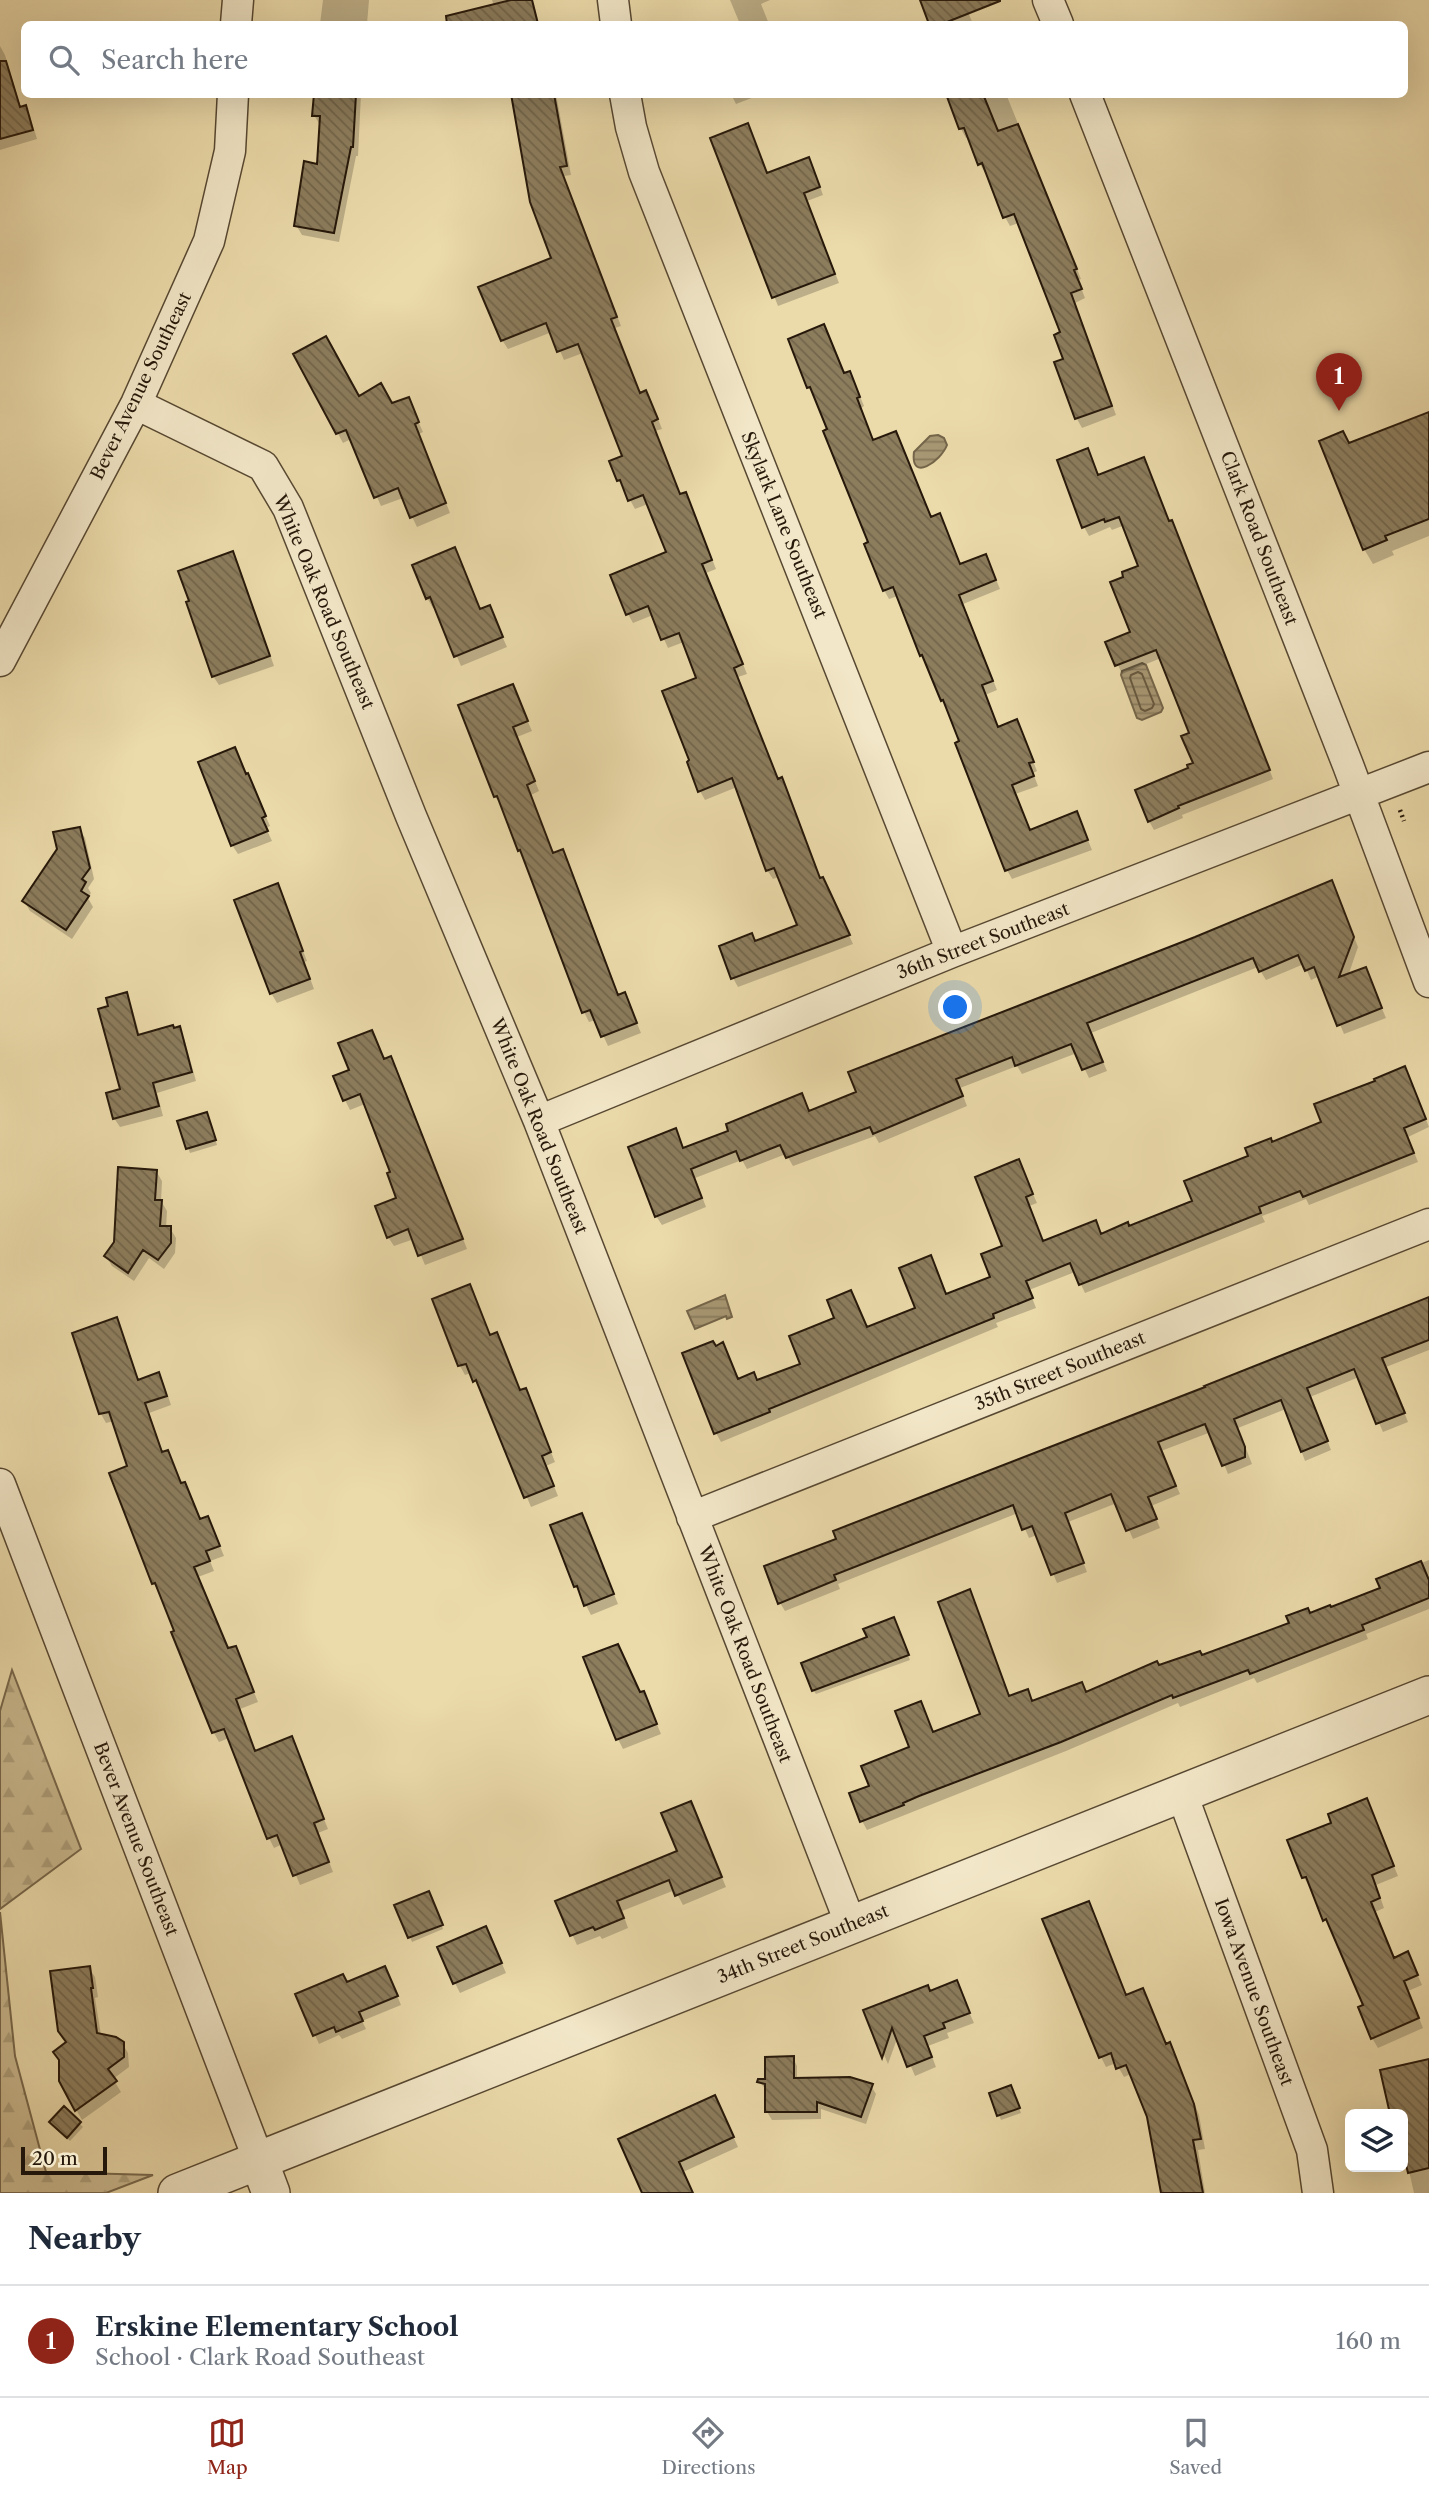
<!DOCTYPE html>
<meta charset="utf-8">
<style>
:root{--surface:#fff;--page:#f2f2f3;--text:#1f2937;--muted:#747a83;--line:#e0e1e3;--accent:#8f2418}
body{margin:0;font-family:"Libre Caslon Text",serif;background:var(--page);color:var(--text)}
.controls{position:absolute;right:21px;bottom:21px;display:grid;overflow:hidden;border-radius:10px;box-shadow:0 7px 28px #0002}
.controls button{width:63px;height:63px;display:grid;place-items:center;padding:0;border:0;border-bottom:2px solid var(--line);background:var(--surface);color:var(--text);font:35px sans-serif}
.scale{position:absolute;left:21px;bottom:18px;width:86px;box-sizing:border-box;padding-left:7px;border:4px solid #26180a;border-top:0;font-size:19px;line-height:24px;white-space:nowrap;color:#26180a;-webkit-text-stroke:5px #f2e7c8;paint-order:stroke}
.you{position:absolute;left:956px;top:1008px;width:24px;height:24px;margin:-18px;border:5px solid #fff;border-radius:50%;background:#1a73e8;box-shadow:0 0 0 10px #1a73e833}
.badge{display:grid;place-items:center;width:46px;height:46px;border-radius:50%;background:var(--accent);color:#fff;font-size:23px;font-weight:700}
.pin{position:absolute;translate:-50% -58px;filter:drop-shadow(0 2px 4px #0008)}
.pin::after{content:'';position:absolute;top:37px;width:24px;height:21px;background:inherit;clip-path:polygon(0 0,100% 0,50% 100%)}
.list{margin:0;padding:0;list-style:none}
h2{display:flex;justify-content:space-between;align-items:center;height:91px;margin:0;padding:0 28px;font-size:30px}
h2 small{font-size:23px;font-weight:400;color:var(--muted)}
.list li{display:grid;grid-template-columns:46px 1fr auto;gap:21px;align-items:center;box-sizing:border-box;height:112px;padding:0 28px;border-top:2px solid var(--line)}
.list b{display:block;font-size:26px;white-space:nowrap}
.list p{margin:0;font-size:23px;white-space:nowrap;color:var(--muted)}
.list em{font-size:23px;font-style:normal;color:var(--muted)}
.icon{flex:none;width:38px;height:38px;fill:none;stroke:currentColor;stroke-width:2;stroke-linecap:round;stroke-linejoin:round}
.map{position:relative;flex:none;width:1429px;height:2193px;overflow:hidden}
.search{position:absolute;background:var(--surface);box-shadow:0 7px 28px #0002;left:21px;right:21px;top:21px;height:77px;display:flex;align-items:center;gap:18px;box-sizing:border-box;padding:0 24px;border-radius:10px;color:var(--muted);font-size:26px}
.sheet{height:203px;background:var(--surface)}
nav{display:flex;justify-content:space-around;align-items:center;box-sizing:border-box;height:98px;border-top:2px solid var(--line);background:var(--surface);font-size:19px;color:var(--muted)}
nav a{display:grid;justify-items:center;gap:4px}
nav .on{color:var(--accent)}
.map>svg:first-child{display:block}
.forest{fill:url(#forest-firs);stroke:#78684c;stroke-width:2}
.water{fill:url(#water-rules);stroke:#74654a;stroke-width:2}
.shadow{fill:#0003}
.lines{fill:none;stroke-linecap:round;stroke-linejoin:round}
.shore{stroke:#67583f;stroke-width:2}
.building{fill:url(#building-back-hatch);stroke:#26180a;stroke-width:2}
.minor-casing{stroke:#574832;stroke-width:33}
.tertiary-casing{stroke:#574832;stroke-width:40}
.path{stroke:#26180a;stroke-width:4.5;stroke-dasharray:2 3.5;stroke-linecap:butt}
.minor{stroke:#f2e7c8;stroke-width:30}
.tertiary{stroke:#f2e7c8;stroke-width:37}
.labels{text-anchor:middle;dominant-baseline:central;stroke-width:5;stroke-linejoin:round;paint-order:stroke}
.street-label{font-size:18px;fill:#26180a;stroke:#f2e7c8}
</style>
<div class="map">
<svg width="1429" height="2193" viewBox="0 0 1429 2193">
<defs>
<pattern id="forest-firs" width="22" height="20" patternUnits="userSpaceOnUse" patternTransform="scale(1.75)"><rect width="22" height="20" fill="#cab98f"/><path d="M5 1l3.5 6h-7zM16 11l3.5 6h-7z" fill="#ad9e7a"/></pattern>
<pattern id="water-rules" width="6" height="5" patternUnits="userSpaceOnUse" patternTransform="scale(1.75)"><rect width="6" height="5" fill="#a89874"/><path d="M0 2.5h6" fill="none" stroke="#897b5d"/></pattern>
<pattern id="building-back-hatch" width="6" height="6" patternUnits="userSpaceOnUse" patternTransform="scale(1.75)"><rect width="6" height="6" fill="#8c7d5d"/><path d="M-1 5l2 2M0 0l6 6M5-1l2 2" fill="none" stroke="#72654b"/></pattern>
</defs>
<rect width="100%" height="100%" fill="#ebdaaa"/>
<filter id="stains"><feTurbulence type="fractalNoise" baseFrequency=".00286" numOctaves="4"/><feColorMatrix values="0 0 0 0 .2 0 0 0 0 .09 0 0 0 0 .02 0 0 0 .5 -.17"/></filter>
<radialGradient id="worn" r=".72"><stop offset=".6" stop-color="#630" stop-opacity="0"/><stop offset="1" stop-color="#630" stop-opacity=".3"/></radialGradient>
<path class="forest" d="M12 1670 81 1849 0 1909V1711Z
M0 1912 15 2056 46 2172 153 2175 106 2193H0Z"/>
<path class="water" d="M938 435 944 438 947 445C941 461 910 483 914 452L930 436Z
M1142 663 1146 665 1163 708 1161 712 1142 720 1137 718 1121 675 1122 671Z
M725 1295 732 1317 727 1319 726 1316 695 1329 687 1311Z"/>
<path class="shadow" d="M323 0H369L367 24H320Z
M492 0H533L539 24H495L490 7 494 6Z
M730 0H770L761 4 769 24H740Z
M922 0H963L973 24H931Z
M0 46 5 55 21 108 25 107 30 116 37 139 0 150Z
M315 94H361L358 156H356L339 242 302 235 296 225 319 166 320 125 314 115Z
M512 94H556L571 175 564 176 621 326 615 328 640 394 646 392 651 401 662 429 655 431 681 495 685 494 690 503 716 569 706 573 747 674 738 677 778 781 781 780 787 789 820 879 827 888 853 944 738 987 733 978 756 943 799 926 779 877 773 879 767 870 737 787 705 800 700 791 698 679 684 642 668 648 653 615 633 623 628 614 668 553 648 504 635 509 619 480 612 462 624 457 583 353 564 360 552 332 508 349 502 340 553 259Z
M731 94H762L736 104Z
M947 94H1006L1081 279 1078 280 1085 298 1075 303 1116 415 1082 428 1077 419 1057 363 1065 360 1062 333 1019 223 1010 226 1005 217 988 172 985 173 980 164 969 137 966 138 961 129Z
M747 125 768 175 813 168 823 195 807 201 839 283 778 306 712 139Z
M824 326 844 375 849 373 854 382 864 406 861 408 874 442 896 433 932 518 961 566 990 565 1000 589 963 604 997 690 985 695 999 729 1021 731 1037 771 1033 773 1038 786 1015 794 1030 832 1081 823 1092 850 1012 879 1007 870 962 742 928 664 922 655 898 596 889 599 884 590 829 430 809 387Z
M295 355 358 398 391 405 408 399 423 432 419 434 450 513 417 527 403 498 381 506 351 439 343 443Z
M1429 414V536L1392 551 1394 555 1373 564 1364 549 1350 445Z
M1088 450 1099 476 1143 459 1148 468 1170 523 1176 531 1273 779 1182 815 1183 818 1154 830 1149 821 1195 764 1191 734 1161 658 1122 674 1108 643 1132 632 1126 578 1140 567 1125 525 1112 530 1110 527 1089 536 1084 527Z
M454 549 480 610 489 607 507 647 461 666 436 607 433 608 427 598Z
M233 554 238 563 274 666 219 685 213 676Z
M512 686 532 731 517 737 539 791 531 795 554 854 562 851 568 861 619 996 625 994 641 1033 608 1046 596 1020 589 1022 584 1012 526 860 520 851 502 805 495 797Z
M248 775 270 826 266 828 272 841 238 854 232 845Z
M79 829 85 838 94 879 88 888 91 893 88 898 93 907 72 939 30 911 24 901Z
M277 885 307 961 304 962 314 989 277 1003 271 993Z
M1336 891 1358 947 1348 976 1365 969 1386 1018 1344 1034 1320 976 1311 980 1304 964 1266 980 1258 967 1091 1033 1107 1071 1089 1078 1077 1053 1022 1074 1017 1066 960 1088 967 1106 879 1143 875 1136 793 1166 786 1154 747 1169 742 1160 695 1178 706 1207 662 1225 656 1216 675 1130 684 1150 806 1104 810 1113Z
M126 994 131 1004 140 1036 179 1028 184 1038 196 1081 157 1093 163 1116 120 1127 114 1118 122 1090 110 1007Z
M372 1032 384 1060 390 1058 396 1067 467 1249 425 1265 414 1239 394 1246 388 1237 398 1199 392 1173 365 1104 350 1110 345 1100 351 1071Z
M1409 1077 1429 1127 1408 1137 1418 1162 1309 1205 1306 1199 1262 1216 1265 1222 1085 1293 1075 1272 1029 1290 1036 1308 996 1323 998 1327 721 1442 716 1433 715 1348 723 1344 739 1380 758 1382 803 1365 867 1329 918 1309 935 1266 947 1296 992 1278 1005 1247 1018 1161 1037 1203 1029 1206 1044 1243 1101 1235 1129 1228 1194 1202 1250 1157 1272 1144 1323 1123Z
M209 1118 217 1145 190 1153 179 1122Z
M156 1171 162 1181 161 1201 167 1211 166 1228H170L176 1238 175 1253 164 1269 149 1258 134 1281 112 1266 106 1256Z
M469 1286 490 1336 496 1334 520 1392 525 1390 530 1399 555 1462 546 1466 558 1496 531 1507 482 1390H480L471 1373 465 1375 460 1366 435 1300Z
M1429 1298V1350L1386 1367 1408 1422 1383 1432 1359 1377 1310 1397 1331 1450 1305 1461 1286 1409 1238 1428 1252 1464 1228 1474 1211 1432 1161 1451 1180 1494 1151 1506 1160 1528 1133 1539 1117 1503 1068 1522 1087 1572 1057 1583 1037 1535 1029 1538 1018 1513 838 1584 840 1589 785 1611 780 1603 838 1540Z
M116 1319 121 1329 139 1381 159 1374 164 1384 171 1405 149 1413 163 1453 182 1485 185 1484 190 1493 201 1520 212 1527 224 1556 210 1561 214 1571 198 1577 229 1650 240 1657 258 1702 240 1709 256 1752 291 1738 328 1829 318 1833 333 1872 300 1885 283 1844 274 1848 269 1838 229 1738 219 1742 214 1733 174 1633 177 1632 154 1583 129 1467 114 1421 106 1423 101 1414 74 1334Z
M582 1515 618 1604 591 1615 576 1586Z
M1429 1560V1609L1366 1634 1368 1639 1257 1683 1254 1678 1180 1707 1178 1703 1066 1751 867 1830 862 1821 871 1787 911 1748 920 1703 934 1733 982 1715 969 1591 1010 1697 1027 1691 1033 1703 1086 1693 1159 1667 1202 1657 1382 1589 1379 1580Z
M896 1623 910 1660 816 1694 813 1690 869 1638Z
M648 1703 661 1734 623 1749 618 1739Z
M1366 1800 1398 1876 1376 1885 1384 1908 1375 1912 1395 1959 1408 1953 1422 1985 1408 1991 1423 2028 1378 2048 1372 2038 1365 2006 1311 1886 1309 1887 1304 1877 1334 1824Z
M690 1803 726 1887 683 1905 675 1890 622 1911 628 1928 602 1939 600 1936 577 1945 557 1901 679 1852Z
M431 1897 443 1929 412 1942 397 1906Z
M1089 1903 1126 1997 1143 1990 1166 2046 1175 2054 1199 2115 1205 2149 1198 2150 1205 2193H1163L1148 2117 1131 2074 1124 2077 1116 2063 1106 2067 1101 2057Z
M491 1938 506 1973 460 1993 455 1983Z
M89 1968 95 1977 98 1997 95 1998 101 2035 122 2043 128 2053 129 2067 113 2079 121 2092 82 2120 60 2081 67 2043Z
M389 1976 401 2005 362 2021 366 2029 342 2039 339 2035 319 2044 297 1995Z
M956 1983 974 2023 947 2033 949 2038 928 2046 936 2067 915 2076 898 2036 888 2064 865 2011Z
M793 2058 797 2066V2080L871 2086 876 2094 866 2124 821 2109V2119L772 2120 767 2112V2091L759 2081 767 2080Z
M1429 2067V2193H1414L1403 2144V2114H1392L1382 2072Z
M1013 2091 1021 2113 1001 2120 991 2094Z
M720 2107 738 2147 683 2172 692 2193H644Z
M64 2108 83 2127 70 2141 54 2126Z"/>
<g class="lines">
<path class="shore" d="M1138 672 1142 674 1154 704 1152 708 1145 711 1141 709 1130 678 1131 675Z"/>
</g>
<path class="building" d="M511 0H532L538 24H447L446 16Z
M920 0H1000V1L942 24H929Z
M0 61H6L20 107 26 105 33 130 0 139Z
M314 94H356L353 147H351L334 233 294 226 304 161 317 164 320 116H312Z
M511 94H554L567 166 560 167 617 317 611 319 640 393 646 390 658 419 652 422 680 494 686 492 712 560 702 564 743 664 734 668 778 779 782 777 820 878 823 877 850 935 731 979 719 946 752 933 755 941 797 925 774 868 766 871 732 778 698 792 687 762 689 760 662 691 696 678 679 633 661 640 648 606 626 615 610 575 666 552 643 495 628 501 620 480 617 481 609 461 622 456 578 344 557 352 546 323 501 341 478 287 551 258 530 202Z
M946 94H983L998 131 1018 124 1077 269 1074 270 1082 289 1071 293 1112 406 1075 419 1054 362 1063 359 1054 335 1060 332 1014 214 1003 218 982 163 978 165 964 128 959 129Z
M748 123 767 173 809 157 820 187 804 193 835 274 772 298 710 138Z
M824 324 844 373 850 371 860 397 857 398 873 440 896 431 931 517 940 513 960 564 986 554 996 580 959 595 993 681 982 685 998 727 1017 719 1034 762 1029 763 1034 776 1012 785 1030 830 1077 811 1088 840 1005 871 955 743 959 741 943 700 941 701 922 655 920 656 893 587 883 591 864 544 868 542 823 431 827 429 810 387 807 388 788 339Z
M326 336 359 396 381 383 392 403 409 397 419 422 415 424 446 503 410 518 398 488 374 498 346 430 336 434 293 354Z
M1429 412V519L1385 536 1387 540 1363 550 1319 441 1343 431 1349 443Z
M1088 448 1098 475 1144 457 1169 521 1172 520 1270 770 1178 806 1179 808 1148 822 1135 790 1188 768 1187 765 1193 763 1181 736 1189 733 1156 650 1115 666 1105 642 1130 632 1110 582 1123 577 1122 572 1138 566 1119 517 1105 522 1104 519 1082 528 1057 460Z
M455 547 480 609 490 605 503 637 454 657 430 597 426 599 412 565Z
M233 551 270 656 212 677 186 602 189 601 178 571Z
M513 684 528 721 513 727 535 781 527 785 553 853 563 849 618 995 625 992 637 1023 601 1037 590 1010 582 1013 520 850 518 851 497 796 494 797 458 705Z
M235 747 246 774 248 773 266 816 262 818 268 831 231 846 198 762Z
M80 827 90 868 82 879 86 882 81 891 89 896 66 930 22 901 57 849 53 832Z
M1332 880 1354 937 1339 977 1366 967 1382 1008 1337 1026 1314 967 1305 971 1298 955 1259 972 1253 958 1087 1023 1103 1062 1082 1070 1071 1044 1015 1066 1012 1057 956 1079 963 1096 873 1134 870 1127 786 1158 780 1145 740 1161 736 1151 691 1169 702 1198 655 1217 628 1147 676 1128 683 1148 728 1131 726 1124 802 1093 809 1111 856 1092 848 1072 1195 937Z
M278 883 303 951 300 952 310 979 270 994 234 900Z
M127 992 138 1035 173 1025 174 1028 180 1026 192 1072 153 1083 159 1106 113 1119 106 1093 120 1089 98 1009 108 1006 106 998Z
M372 1030 384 1059 391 1056 463 1239 418 1256 408 1229 387 1238 375 1206 396 1198 387 1173 390 1172 360 1094 343 1101 333 1076 349 1070 338 1043Z
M1405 1066 1426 1119 1404 1128 1414 1153 1303 1197 1300 1191 1259 1207 1261 1213 1079 1285 1070 1263 1026 1281 1033 1298 993 1314 994 1318 769 1409 770 1412 714 1434 682 1353 713 1341 716 1346 723 1342 738 1379 754 1372 757 1380 800 1364 789 1336 834 1318 827 1300 851 1290 867 1327 915 1308 899 1268 931 1255 946 1294 990 1277 981 1254 1002 1246 975 1177 1019 1159 1033 1194 1026 1197 1043 1241 1096 1220 1101 1234 1128 1222 1129 1226 1192 1201 1184 1181 1248 1156 1245 1148 1271 1138 1272 1142 1321 1122 1314 1104 1375 1081 1374 1079Z
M207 1112 216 1140 186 1149 177 1121Z
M118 1167 157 1170 155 1200H162L160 1226H171V1243L158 1260 143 1250 128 1273 104 1256 114 1242Z
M470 1284 490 1335 497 1332 520 1390 526 1388 551 1452 542 1456 554 1486 524 1498 476 1380 473 1382 466 1364 458 1366 432 1299Z
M1429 1297V1340L1382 1358 1405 1413 1376 1424 1354 1369 1307 1388 1328 1441 1301 1452 1281 1400 1234 1419 1245 1447V1457L1222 1466 1205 1424 1158 1442 1176 1486 1148 1497 1157 1519 1126 1531 1111 1494 1065 1513 1084 1563 1051 1575 1032 1526 1022 1530 1013 1505 834 1575 836 1580 778 1604 764 1566 836 1539 833 1531 1205 1387 1204 1386Z
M117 1317 138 1380 159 1372 167 1396 145 1403 162 1452 168 1450 181 1483 185 1482 200 1519 208 1516 220 1546 206 1551 210 1561 194 1567 228 1648 236 1646 254 1692 236 1699 255 1751 292 1736 324 1819 314 1823 329 1862 293 1876 277 1835 267 1839 224 1729 212 1733 171 1632 174 1631 155 1583 152 1584 109 1473 127 1466 109 1412 99 1414 72 1333Z
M582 1513 614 1594 584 1606 577 1586 574 1587 550 1525Z
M1421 1561 1429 1580V1598L1362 1625 1364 1630 1250 1674 1248 1670 1173 1698 1172 1695 1061 1742 919 1796 903 1803 904 1805 860 1822 849 1793 869 1786 861 1766 909 1747 895 1711 921 1701 933 1732 980 1714 938 1602 970 1589 1009 1696 1028 1689 1032 1701 1082 1682 1086 1692 1157 1661 1159 1665 1200 1651 1202 1655 1289 1623 1286 1616 1308 1608 1310 1613 1330 1605 1331 1607 1380 1588 1376 1579Z
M894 1617 909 1655 812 1691 801 1663 867 1637 863 1629Z
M618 1644 640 1692 644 1691 657 1724 616 1740 583 1657Z
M1367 1798 1394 1866 1372 1875 1380 1898 1371 1902 1394 1958 1408 1951 1418 1975 1404 1981 1419 2018 1371 2039 1358 2007 1363 2005 1326 1919 1323 1921 1306 1877 1302 1878 1287 1840 1331 1823 1328 1814Z
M691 1801 722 1877 675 1896 669 1880 617 1901 624 1918 595 1930 593 1927 570 1936 555 1901 677 1851 661 1813Z
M429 1891 443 1925 408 1938 394 1905Z
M1089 1901 1126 1995 1143 1988 1166 2044 1170 2042 1194 2104 1201 2139 1193 2140 1203 2193H1161L1147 2117 1126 2065 1116 2069 1111 2053 1099 2058 1042 1919Z
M486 1926 502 1963 453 1984 437 1947Z
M90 1966 93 1988H91L97 2033 116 2037 124 2042V2057L108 2069 117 2081 75 2111 59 2081V2060L53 2052 66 2042 58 2031 50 1971Z
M385 1966 398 1996 359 2012 363 2021 336 2032 334 2027 313 2036 295 1994 343 1974 347 1982Z
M957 1980 970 2013 943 2023 945 2028 924 2036 932 2057 907 2067 892 2028 882 2058 863 2010 928 1985 930 1991Z
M794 2056V2078L850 2077 873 2084 861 2117 817 2102V2112H765V2084L757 2082 758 2079H765V2057Z
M1429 2059V2168L1408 2173 1403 2152V2114H1390L1380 2070Z
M1011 2085 1020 2108 997 2116 989 2093Z
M715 2095 734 2137 679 2162 693 2193H642L618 2139Z
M64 2106 81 2122 67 2138 49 2122Z"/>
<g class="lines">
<defs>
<path id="minor" d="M613 0 616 24
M1048 0 1058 24
M236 24 238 0
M625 94 631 127 644 172 952 952
M1085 94 1348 765 1429 982
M136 404 263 466 288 508 411 816 539 1121 851 1925
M0 661 136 404 209 241 230 151 233 94
M539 1121 952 952 1429 767
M0 1484 259 2161
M692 1517 1429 1224
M1182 1794 1312 2150 1318 2193"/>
<path id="tertiary" d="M259 2161 271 2193
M177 2193 1429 1695"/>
</defs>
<use href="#minor" class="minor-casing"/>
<use href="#tertiary" class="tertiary-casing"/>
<path class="path" d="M1400 810 1404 821"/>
<use href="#minor" class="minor"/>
<use href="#tertiary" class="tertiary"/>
</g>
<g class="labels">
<g class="street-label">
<text transform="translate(141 386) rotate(-64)">Bever Avenue Southeast</text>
<text transform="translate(784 525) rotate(68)">Skylark Lane Southeast</text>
<text transform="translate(1259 538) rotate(69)">Clark Road Southeast</text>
<text transform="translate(324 602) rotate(67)">White Oak Road Southeast</text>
<text transform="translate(983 941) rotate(-21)">36th Street Southeast</text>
<text transform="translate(539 1126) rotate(68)">White Oak Road Southeast</text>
<text transform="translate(1060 1371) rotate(-22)">35th Street Southeast</text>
<text transform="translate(745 1654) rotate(69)">White Oak Road Southeast</text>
<text transform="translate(136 1839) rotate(69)">Bever Avenue Southeast</text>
<text transform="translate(803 1944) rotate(-22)">34th Street Southeast</text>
<text transform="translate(1254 1992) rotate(70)">Iowa Avenue Southeast</text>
</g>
</g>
<rect width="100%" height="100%" filter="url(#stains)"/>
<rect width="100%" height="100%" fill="url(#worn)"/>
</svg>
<div class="controls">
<button><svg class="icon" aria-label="layers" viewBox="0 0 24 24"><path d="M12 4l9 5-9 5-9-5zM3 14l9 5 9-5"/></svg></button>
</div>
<div class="scale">20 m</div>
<div class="you"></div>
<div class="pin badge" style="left:1339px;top:411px">1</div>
<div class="search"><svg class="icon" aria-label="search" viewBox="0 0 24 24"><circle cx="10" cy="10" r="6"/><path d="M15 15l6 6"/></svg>Search here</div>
</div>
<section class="sheet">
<h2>Nearby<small></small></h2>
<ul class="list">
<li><span class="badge">1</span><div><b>Erskine Elementary School</b><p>School · Clark Road Southeast</p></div><em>160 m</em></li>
</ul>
</section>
<nav>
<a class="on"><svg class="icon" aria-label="map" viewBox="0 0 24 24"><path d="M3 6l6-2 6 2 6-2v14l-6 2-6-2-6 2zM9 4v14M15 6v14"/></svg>Map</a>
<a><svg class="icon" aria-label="directions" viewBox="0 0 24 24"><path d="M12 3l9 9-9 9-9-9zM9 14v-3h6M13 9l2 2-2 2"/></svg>Directions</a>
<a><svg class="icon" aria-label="saved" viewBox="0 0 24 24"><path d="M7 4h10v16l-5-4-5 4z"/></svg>Saved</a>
</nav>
